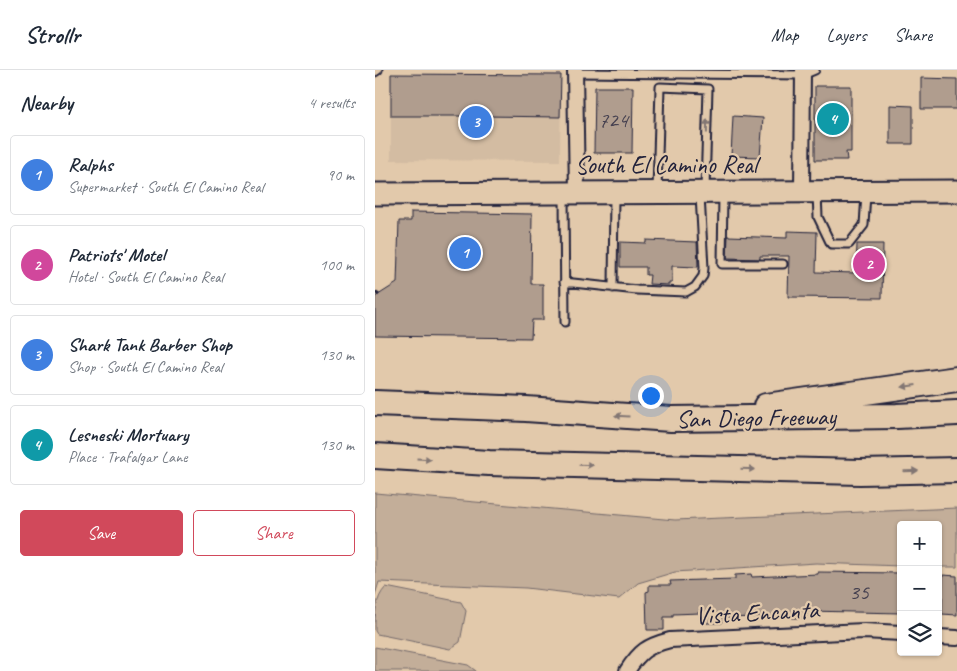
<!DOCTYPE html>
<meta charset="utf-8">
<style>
:root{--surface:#fff;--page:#f6f6f7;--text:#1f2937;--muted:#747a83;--line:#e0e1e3;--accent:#d1495b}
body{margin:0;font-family:Caveat,sans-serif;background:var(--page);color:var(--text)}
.controls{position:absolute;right:15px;bottom:15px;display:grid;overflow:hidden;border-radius:5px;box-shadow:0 1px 4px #0004}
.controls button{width:45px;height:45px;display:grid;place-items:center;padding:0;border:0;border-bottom:1px solid var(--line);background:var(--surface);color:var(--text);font:25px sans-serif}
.you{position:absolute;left:275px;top:325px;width:18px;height:18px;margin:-12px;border:4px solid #fff;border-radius:50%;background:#1a73e8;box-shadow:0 0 0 8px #1a73e833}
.badge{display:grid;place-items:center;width:32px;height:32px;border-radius:50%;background:var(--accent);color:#fff;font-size:16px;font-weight:700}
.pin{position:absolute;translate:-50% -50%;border:2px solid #fff;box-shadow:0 1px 5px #0006}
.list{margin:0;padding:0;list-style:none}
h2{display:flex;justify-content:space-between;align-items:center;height:65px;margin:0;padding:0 20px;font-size:21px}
h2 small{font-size:16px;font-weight:400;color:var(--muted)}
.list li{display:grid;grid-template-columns:32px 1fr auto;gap:15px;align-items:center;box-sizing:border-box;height:80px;margin:0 10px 10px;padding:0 10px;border:1px solid var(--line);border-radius:5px}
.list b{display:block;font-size:19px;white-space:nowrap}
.list p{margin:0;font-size:16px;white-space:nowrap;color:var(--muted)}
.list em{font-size:16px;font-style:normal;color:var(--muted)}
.actions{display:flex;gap:10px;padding:15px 20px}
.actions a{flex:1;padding:11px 0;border:1px solid var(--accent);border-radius:5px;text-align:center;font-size:18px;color:var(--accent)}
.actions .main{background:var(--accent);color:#fff}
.icon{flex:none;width:28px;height:28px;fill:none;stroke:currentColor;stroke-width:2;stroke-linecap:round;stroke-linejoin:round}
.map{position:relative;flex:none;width:582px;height:601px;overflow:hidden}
header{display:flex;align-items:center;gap:30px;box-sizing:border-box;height:70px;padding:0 25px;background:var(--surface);border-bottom:1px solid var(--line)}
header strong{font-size:24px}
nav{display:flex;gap:28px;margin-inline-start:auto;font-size:18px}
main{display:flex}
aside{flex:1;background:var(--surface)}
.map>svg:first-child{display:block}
.built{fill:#d3bca2}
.green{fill:#c3ae99;stroke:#72686a}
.building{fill:#b09d8e;stroke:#22223b}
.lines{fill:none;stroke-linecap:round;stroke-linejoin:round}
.lane-casing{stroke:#22223b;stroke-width:11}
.street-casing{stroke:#22223b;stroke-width:18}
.primary-casing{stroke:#22223b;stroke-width:25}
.highway-casing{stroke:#22223b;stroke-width:28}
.path{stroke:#22223b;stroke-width:3;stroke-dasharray:5 4;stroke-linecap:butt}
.lane{stroke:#e2c9ab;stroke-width:7}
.street{stroke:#e2c9ab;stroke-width:14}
.primary{stroke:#e2c9ab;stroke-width:21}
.highway{stroke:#e2c9ab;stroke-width:24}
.oneway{fill:#827673}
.labels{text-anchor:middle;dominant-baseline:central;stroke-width:4.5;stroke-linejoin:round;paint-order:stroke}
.number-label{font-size:22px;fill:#464150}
.street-label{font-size:25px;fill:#22223b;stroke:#e2c9ab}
</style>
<header>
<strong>Strollr</strong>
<nav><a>Map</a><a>Layers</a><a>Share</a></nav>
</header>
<main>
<aside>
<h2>Nearby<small>4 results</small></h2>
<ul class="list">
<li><span class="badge" style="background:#3f7fe0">1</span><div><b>Ralphs</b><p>Supermarket · South El Camino Real</p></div><em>90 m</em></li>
<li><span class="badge" style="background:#d1479c">2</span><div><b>Patriots' Motel</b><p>Hotel · South El Camino Real</p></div><em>100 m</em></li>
<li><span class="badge" style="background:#3f7fe0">3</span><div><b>Shark Tank Barber Shop</b><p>Shop · South El Camino Real</p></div><em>130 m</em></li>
<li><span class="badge" style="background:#0f9aa8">4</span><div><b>Lesneski Mortuary</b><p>Place · Trafalgar Lane</p></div><em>130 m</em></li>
</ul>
<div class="actions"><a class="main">Save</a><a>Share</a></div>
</aside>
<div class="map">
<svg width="582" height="601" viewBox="0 0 582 601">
<rect width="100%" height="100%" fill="#e2c9ab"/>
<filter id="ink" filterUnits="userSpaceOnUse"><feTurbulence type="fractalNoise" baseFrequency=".02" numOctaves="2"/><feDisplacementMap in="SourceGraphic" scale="10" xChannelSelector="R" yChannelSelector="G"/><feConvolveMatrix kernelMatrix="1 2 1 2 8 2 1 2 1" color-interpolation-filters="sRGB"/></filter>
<g filter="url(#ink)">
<path class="built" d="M16 4 186 5 185 91 16 90Z"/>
<path class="green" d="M0 423 300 450 582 438V497H563V455H526V496L441 493 300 502 263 513 244 529 151 518 4 512 0 525Z
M11 517 86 532 91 541 85 572 75 579 2 564 0 561C0 544 0 528 11 517Z
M0 577 93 595 101 601H0Z"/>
<path class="building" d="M16 4 186 5 185 47 109 46V58H93V46H16Z
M546 8 582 9V39H546Z
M440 16H476V82H471L472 90H440Z
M220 17H258L257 83H219Z
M515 35 538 36V74H515Z
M358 46 388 48 385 87 356 86Z
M36 142 157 144 156 214H168V250H157L156 268 0 266V227L22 213 24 151H36Z
M412 161 442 162 441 202 481 203 482 174H508L507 228 413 227 414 186H385V189L352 188 353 166 412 168Z
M271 170 322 172 323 197 297 196V213H294V215L274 214 275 205H271V197H245V172L271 173Z
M443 502 526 503V543L432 541V548H417V546L347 548V553H331V546H326L325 543 298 544V547H289V560H272L271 522 274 521V515H296L295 511 360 509V505L376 504 377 507 443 504Z
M568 505 582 506V545L567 544Z"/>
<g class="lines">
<defs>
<path id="lane" d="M0 2 3 0
M201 3 428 5 440 0
M282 121 285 17 333 19 330 119
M442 124 443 147 456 174H474L489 155 491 124
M189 125 190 252
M348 125 347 194H408
M189 212 262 220 311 222 320 217 328 206 329 198 325 125
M238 218 239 125"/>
<path id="street" d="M200 0 202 123
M427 121 428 0
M563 567 582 568
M252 601C265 581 272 576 295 570L489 561 526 563"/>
<path id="primary" d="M0 124 582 121"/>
<path id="highway" d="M0 333 151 339 296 349 522 346 582 343
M391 336 582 309
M0 386 114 393 485 402 582 400"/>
</defs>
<use href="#lane" class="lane-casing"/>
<use href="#street" class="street-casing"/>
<use href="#primary" class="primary-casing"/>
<use href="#highway" class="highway-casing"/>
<path class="path" d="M0 222 4 225"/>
<use href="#lane" class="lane"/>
<use href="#street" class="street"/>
<use href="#primary" class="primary"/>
<use href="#highway" class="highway"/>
</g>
<defs><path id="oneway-solid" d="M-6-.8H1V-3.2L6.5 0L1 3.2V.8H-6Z" transform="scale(1.25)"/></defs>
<g class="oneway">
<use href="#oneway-solid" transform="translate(332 56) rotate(-89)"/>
<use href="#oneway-solid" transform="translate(534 316) rotate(172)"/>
<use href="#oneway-solid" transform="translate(247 346) rotate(-176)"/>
<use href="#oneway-solid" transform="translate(49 389) rotate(3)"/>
<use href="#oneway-solid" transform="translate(211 395) rotate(1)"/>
<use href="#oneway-solid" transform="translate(373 399) rotate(1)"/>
<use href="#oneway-solid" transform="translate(536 401) rotate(-1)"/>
</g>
</g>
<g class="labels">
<g class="number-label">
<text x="238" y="50">724</text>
<text x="484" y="522">35</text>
</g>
<g class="street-label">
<text x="291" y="95">South El Camino Real</text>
<text transform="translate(381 348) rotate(-1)">San Diego Freeway</text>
<text transform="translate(382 543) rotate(-3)">Vista Encanta</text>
</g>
</g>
</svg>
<div class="controls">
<button>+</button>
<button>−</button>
<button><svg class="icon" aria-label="layers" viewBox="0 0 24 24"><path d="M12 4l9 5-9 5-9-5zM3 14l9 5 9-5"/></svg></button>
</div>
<div class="you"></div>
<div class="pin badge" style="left:90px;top:183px;background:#3f7fe0">1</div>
<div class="pin badge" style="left:494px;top:194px;background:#d1479c">2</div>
<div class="pin badge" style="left:101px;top:52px;background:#3f7fe0">3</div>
<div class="pin badge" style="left:458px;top:49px;background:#0f9aa8">4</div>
</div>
</main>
